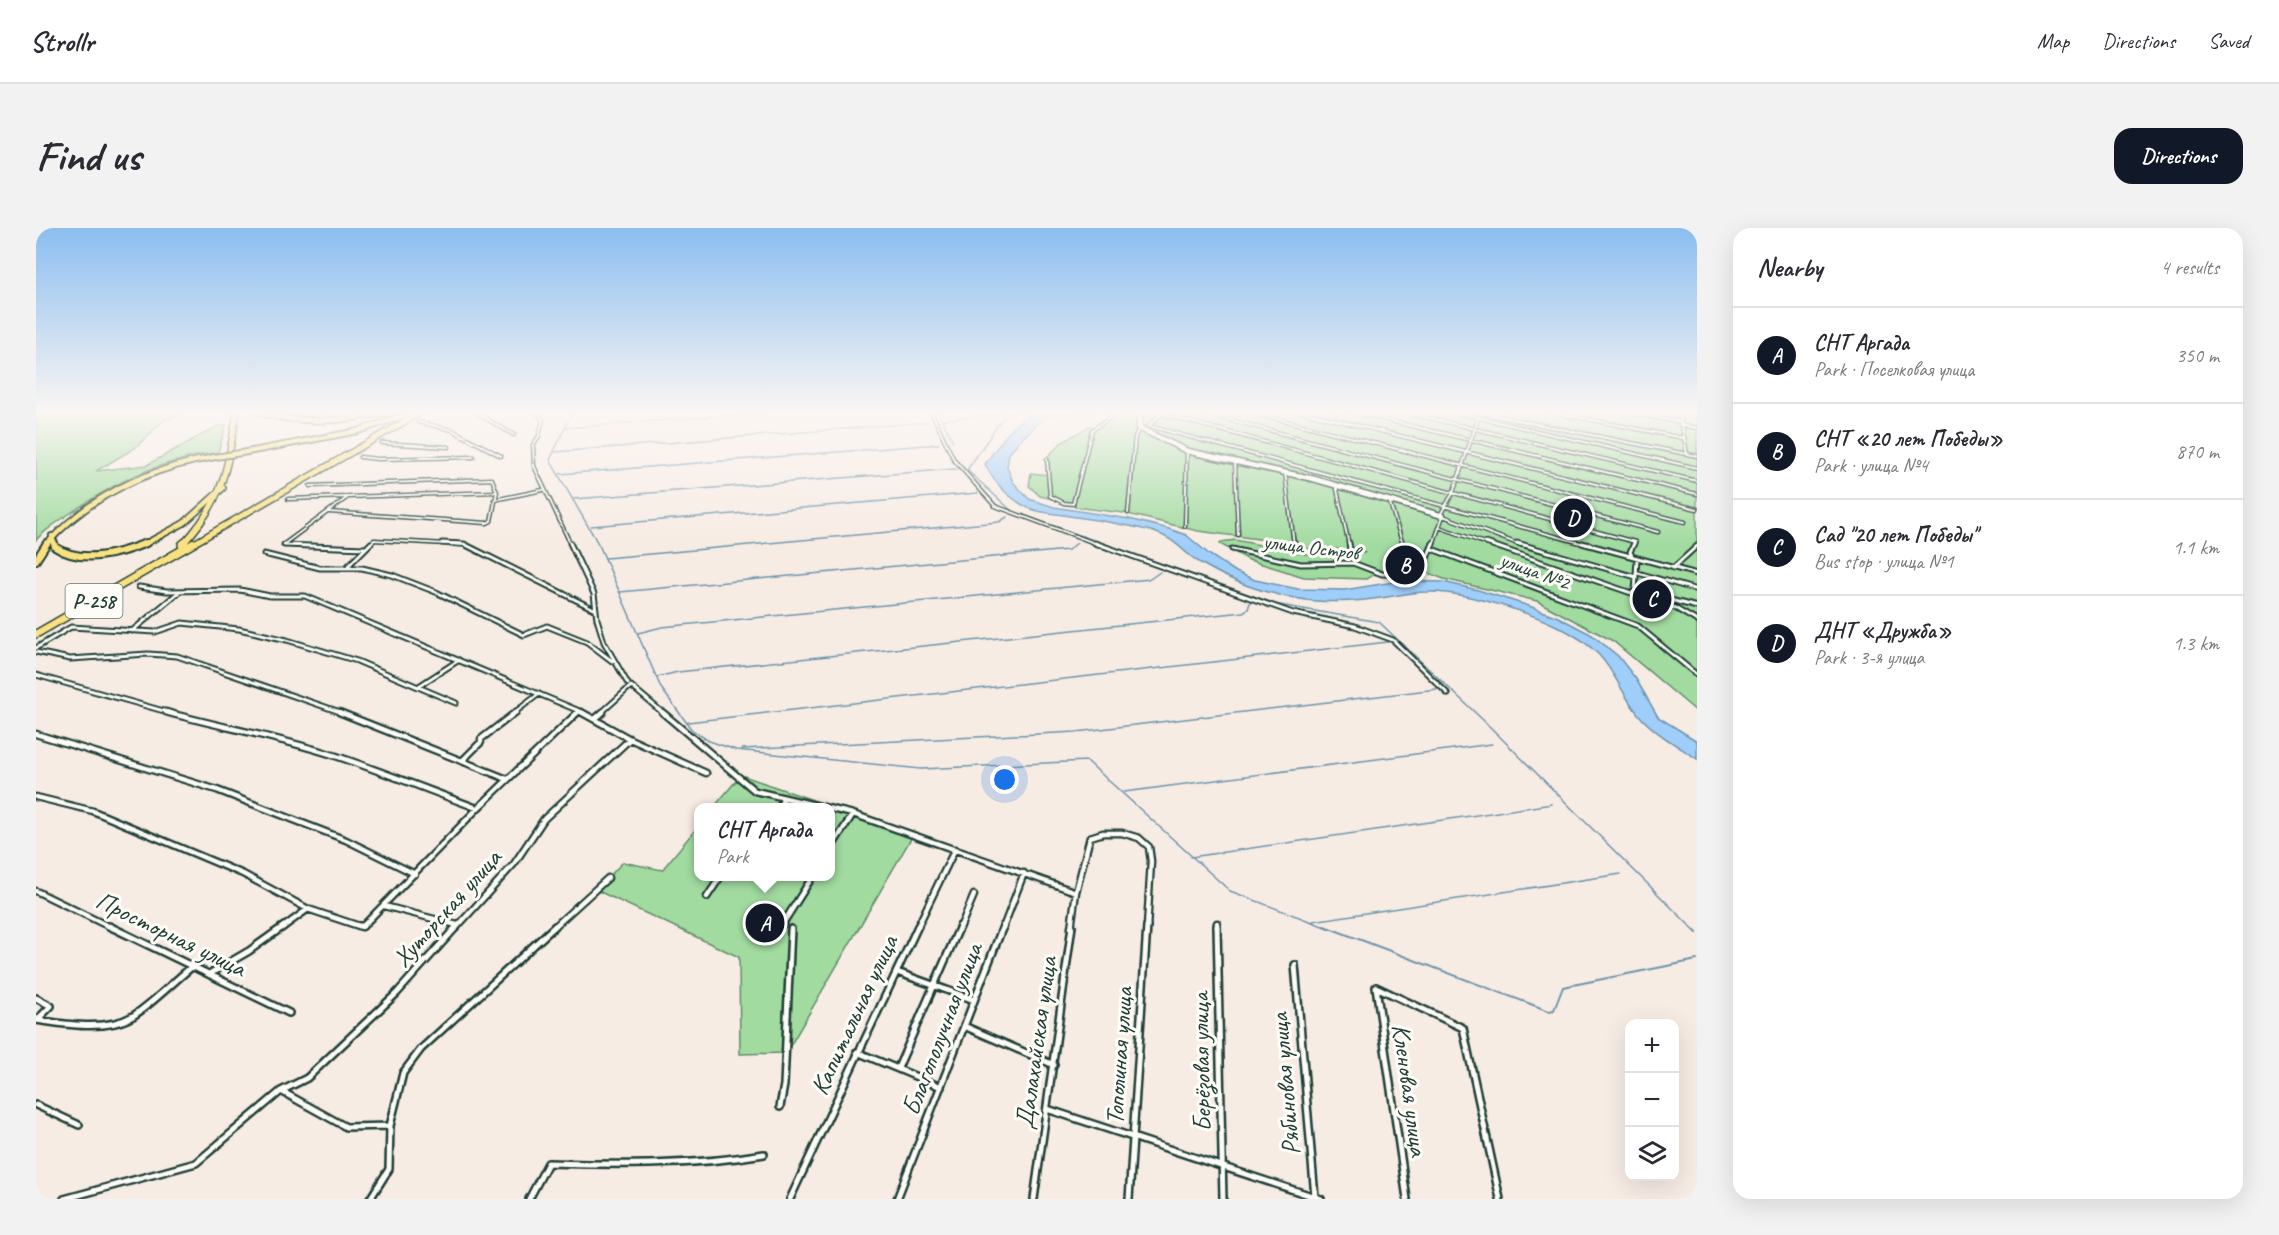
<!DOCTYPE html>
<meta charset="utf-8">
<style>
:root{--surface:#fff;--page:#f2f2f3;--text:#2b2b33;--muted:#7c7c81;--line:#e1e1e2;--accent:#111827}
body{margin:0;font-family:Caveat,sans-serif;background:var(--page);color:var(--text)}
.controls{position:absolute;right:18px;bottom:18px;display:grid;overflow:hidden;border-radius:12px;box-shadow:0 6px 24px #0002}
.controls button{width:54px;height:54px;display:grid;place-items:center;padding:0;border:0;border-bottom:2px solid var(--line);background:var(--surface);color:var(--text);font:30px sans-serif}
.you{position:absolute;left:969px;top:552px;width:21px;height:21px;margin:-15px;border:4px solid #fff;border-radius:50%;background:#1a73e8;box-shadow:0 0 0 9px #1a73e833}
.badge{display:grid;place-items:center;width:39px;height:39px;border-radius:50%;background:var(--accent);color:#fff;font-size:20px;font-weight:700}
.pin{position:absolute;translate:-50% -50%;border:3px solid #fff;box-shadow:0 2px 6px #0006}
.popup{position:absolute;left:658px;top:575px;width:141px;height:78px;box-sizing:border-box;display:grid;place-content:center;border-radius:12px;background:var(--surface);filter:drop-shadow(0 2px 4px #0005);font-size:20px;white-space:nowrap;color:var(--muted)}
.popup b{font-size:22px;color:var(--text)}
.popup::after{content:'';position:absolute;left:50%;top:100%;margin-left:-12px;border:12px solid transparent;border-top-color:var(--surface)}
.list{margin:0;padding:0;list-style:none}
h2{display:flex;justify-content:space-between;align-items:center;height:78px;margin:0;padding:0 24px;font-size:26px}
h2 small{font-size:20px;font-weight:400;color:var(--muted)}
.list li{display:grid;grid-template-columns:39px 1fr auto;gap:18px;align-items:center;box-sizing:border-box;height:96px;padding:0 24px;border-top:2px solid var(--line)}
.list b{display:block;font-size:22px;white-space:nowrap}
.list p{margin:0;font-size:20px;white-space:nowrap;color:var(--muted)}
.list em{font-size:20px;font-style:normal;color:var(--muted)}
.icon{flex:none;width:33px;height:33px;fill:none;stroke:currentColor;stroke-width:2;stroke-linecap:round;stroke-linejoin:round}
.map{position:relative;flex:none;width:1661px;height:971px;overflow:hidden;border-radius:18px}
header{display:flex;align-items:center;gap:36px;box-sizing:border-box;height:84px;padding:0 30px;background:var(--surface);border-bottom:2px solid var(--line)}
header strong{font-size:28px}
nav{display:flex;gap:33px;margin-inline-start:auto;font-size:21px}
.intro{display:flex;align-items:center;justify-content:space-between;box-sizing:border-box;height:144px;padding:0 36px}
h1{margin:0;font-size:42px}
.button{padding:15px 27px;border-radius:18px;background:var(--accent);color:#fff;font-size:21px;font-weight:700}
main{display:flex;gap:36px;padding:0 36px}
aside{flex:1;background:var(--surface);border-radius:18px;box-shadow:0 6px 24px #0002}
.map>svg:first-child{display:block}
.green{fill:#a1dba0;stroke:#608c6a;stroke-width:1.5}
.water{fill:#a0cefb;stroke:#6c94ab;stroke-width:1.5}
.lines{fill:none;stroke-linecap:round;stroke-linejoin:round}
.stream-far1{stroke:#6c94ab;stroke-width:1.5}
.stream{stroke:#6c94ab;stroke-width:2}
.street-far3-casing{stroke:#1f3d34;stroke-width:5}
.street-far2-casing{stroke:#1f3d34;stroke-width:7}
.street-far1-casing{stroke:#1f3d34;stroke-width:9}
.street-casing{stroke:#1f3d34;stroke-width:10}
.secondary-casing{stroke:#1f3d34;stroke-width:8}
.primary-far1-casing{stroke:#1f3d34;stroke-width:8}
.primary-casing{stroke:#1f3d34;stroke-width:10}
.highway-far1-casing{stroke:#1f3d34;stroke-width:8}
.highway-casing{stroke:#1f3d34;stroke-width:10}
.street-far3{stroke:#fdfcf7;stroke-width:2}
.street-far2{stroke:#fdfcf7;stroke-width:3}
.street-far1{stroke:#fdfcf7;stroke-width:4.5}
.street{stroke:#fdfcf7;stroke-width:5}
.secondary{stroke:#fdfcf7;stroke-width:4.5}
.primary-far1{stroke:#fae180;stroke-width:4.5}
.primary{stroke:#fae180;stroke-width:6}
.highway-far1{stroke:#fae180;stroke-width:5}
.highway{stroke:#fae180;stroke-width:7}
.primary-bridge-casing{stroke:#1f3d34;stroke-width:8;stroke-linecap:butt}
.primary-bridge{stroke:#fae180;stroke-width:4.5}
.labels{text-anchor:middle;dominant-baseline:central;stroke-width:6;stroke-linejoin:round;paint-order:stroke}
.shield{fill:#fdfcf7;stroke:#62766e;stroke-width:1.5}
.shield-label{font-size:20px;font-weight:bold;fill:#1f3d34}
.street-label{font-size:21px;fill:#1f3d34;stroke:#fdfcf7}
.near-street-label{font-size:26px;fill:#1f3d34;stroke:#fdfcf7}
</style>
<header>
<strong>Strollr</strong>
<nav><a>Map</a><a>Directions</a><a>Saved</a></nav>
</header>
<div class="intro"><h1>Find us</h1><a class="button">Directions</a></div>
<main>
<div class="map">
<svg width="1661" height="971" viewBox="0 0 1661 971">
<rect width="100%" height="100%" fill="#f7ece4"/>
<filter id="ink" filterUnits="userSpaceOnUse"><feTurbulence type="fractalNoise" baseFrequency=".0167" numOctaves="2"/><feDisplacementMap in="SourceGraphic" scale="12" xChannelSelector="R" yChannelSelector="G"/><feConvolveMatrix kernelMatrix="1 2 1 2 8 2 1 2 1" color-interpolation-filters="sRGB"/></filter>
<g filter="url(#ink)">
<path class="green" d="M0 183H153L128 192 99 220 60 243 111 237 182 198 190 197 182 224C126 233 92 247 45 278 29 289 13 298 0 312Z
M1089 183H1101L1100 202 1154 226 1259 246 1420 293C1406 284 1382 280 1364 275 1337 266 1309 258 1281 250 1240 239 1128 228 1104 195L1107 183H1260L1661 281V346L1611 333 1661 347V392L1641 380 1617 372 1618 366 1597 361 1595 363 1483 327 1636 381 1661 395V484L1577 413 1501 373 1408 351 1381 341 1379 344 1359 345 1345 343 1330 351 1268 349 1213 332 1184 316 1185 314 1199 312 1270 326 1330 324C1308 318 1284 323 1261 320L1259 316 1162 303 1088 285 1039 279V276L1004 268 993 258 995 245 1012 247 1013 231 1010 230 1025 215 1053 198 1060 199Z
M1266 183H1661V280Z
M705 547 877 607 750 825 704 826 703 729 560 662 587 634 626 642 663 597V648H795V580L678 579Z"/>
<path class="water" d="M999 183H1069L1021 185 1008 190 982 214 973 226 971 239 977 254 993 271 1018 279 1093 291 1133 301 1150 307 1174 327 1200 344 1219 352 1262 361 1308 362 1364 353 1407 354 1442 362 1493 378 1522 389 1556 407 1582 428 1600 451 1622 489 1661 513V531C1642 518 1618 505 1603 487 1587 469 1580 445 1563 427 1540 403 1503 389 1471 379 1446 372 1417 363 1391 364 1373 364 1355 369 1337 371 1313 374 1288 375 1264 371 1226 365 1196 354 1163 334 1145 323 1140 311 1118 304 1091 296 1061 292 1033 288 1017 285 999 285 985 276 969 266 957 253 949 236 961 220 980 190 999 183Z"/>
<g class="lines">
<path class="stream-far1" d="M537 183 514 232 564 319 625 460 656 502 673 513 700 522 885 541 1051 533 1194 663 1292 700
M901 183 917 213
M906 192 965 186
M528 200 751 183
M519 224 892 194
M524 246 903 216
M538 271 920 241
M977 284 931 242 968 188 983 183
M984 286 1238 376 1343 394 1447 492 1656 700
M555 298 942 265
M570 330 963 294 971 289
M584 364 1032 322 1041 315
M602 405 626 399 1114 351 1124 344
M621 449 642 444 1207 384 1212 381 1215 372
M652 494 1352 414
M706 521 1040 504 1401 461
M1088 564 1456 516
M1155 629 1516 576
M1277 693 1585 646"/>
<path class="stream" d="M1288 698 1513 783 1518 782 1527 759 1661 732
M1654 698 1661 705"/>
<defs>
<path id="street-far3" d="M248 183 275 186
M437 183 478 207
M498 183 507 191 503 208 497 217 498 238 535 317
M895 183 918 232 959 278 1064 317
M1136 183 1123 188 1113 198 1552 317
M1160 183 1622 304
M1211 183 1649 294
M1263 183 1661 281
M1313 183 1661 266
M1363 183 1661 253
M1414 183 1661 240
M1435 183 1661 228
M1511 183 1647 210
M1582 183 1644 194
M1638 183 1645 192 1651 226
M1129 187 1599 314 1598 317
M382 194 416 202 465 228
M1644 197 1661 200
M346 215 413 219
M324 229 342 231 438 229
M1011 231 1014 268 1028 275 1037 276 1056 202 1082 184 1103 186
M1199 234 1202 307
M1249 244 1258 317
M1300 257 1313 317
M274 258 456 251 461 264 455 293 451 295 293 284
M252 271 461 264
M458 272 507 262
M1353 272 1367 317
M1092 285 1099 209 1103 200
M1404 287 1417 265 1443 188
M1149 298 1151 223
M1403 299 1454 317
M248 316 312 269
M333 317 338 312 429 317
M1397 317 1407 288 1485 317"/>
<path id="street-far2" d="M406 315 428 316 558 381
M534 315 558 366 561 391 568 414 592 456
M1059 315 1257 385 1319 398 1357 412 1412 466
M1258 315V318
M1313 315 1314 321
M1367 315 1371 328
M1450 315 1639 380 1661 393
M1481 315 1600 349
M1546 315 1661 346
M248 317 329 320
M1196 321 1265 336 1317 335 1346 346 1384 347 1397 315
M1396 321 1602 398 1661 447
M228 326 284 340H326L356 347 400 364 488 407 511 398 551 414 576 433
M1596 328 1594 324 1598 315
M310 340 335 315
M1637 340 1661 318
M1602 345 1661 362
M103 359 131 363 204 362 234 368H269L548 485
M1600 363 1661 379
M1599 365 1601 330
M96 403 143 364
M0 420 35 399 119 404 146 395 203 401 251 412 321 433 420 475
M0 424 34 431 112 426 141 428 307 485
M0 447 135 485
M383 458 423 432
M478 485 503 466
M540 485 543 483
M565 485 595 458 627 485"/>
<path id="street-far1" d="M130 484C188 500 247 510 303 529 350 545 395 563 441 580
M303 484 471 551
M545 484 594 511 670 545
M626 484 719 563 817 586 1040 664
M559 491 567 484
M0 506 181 562 310 612 379 646
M426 533 445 514V511L480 484
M0 569 57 583 207 646 272 681 326 699 441 581 542 484
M742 580 748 571
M795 620 817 586
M0 663 76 700
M671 669 685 648
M348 678 421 697
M1181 695V700
M746 697 777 648
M246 700 272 681
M420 700 478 636 508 591 594 511
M517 700 572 650
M881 700 919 621
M924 700 938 667
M967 700 988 645
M1035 700 1040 664 1054 609 1067 605H1086L1103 610 1113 619 1115 633 1111 700"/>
<path id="street" d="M73 698 253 785
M324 698H327
M1181 698 1187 971
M1259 737 1279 969
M861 744 938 772
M175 745 213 723 248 698
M1340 759 1427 800 1464 971
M1340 759 1371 971
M0 770 15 778 2 791
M0 792C29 796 70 804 97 788 118 774 138 753 158 737
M928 798 1018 837
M821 824 905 859
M862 840 924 698
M245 863 310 899 354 898
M0 877 43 897
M744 879 748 857 755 701
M1011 881 1285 971
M28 971 160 935 245 863 271 850 361 765 421 698
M334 971 353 941 354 898 367 845 385 821 519 698
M493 971 512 935C584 937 657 938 728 926
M754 971 882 698
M861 971 967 698
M998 971 1036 698
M1093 971 1111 698"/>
<path id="secondary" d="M1104 183 1103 200 1151 223 1278 251 1407 288"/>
<path id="primary-far1" d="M220 183C267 199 312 192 360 183
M211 224 322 203 382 183
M16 308 18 317
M10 317C54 267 114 240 179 229
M107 317 148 295 187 260"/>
<path id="primary" d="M18 315 19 319C46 337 83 326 110 315
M0 332 11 315"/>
<path id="highway-far1" d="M146 317C188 273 191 240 201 183
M155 317 387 183"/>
<path id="highway" d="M146 317 148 315
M0 406 158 315"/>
</defs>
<use href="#street-far3" class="street-far3-casing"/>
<use href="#street-far2" class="street-far2-casing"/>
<use href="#street-far1" class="street-far1-casing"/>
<use href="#street" class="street-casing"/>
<use href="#secondary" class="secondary-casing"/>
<use href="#primary-far1" class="primary-far1-casing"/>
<use href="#primary" class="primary-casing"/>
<use href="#highway-far1" class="highway-far1-casing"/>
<use href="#highway" class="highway-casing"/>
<use href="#street-far3" class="street-far3"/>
<use href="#street-far2" class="street-far2"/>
<use href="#street-far1" class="street-far1"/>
<use href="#street" class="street"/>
<use href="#secondary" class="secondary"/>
<use href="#primary-far1" class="primary-far1"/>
<use href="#primary" class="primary"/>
<use href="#highway-far1" class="highway-far1"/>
<use href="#highway" class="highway"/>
<defs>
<path id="primary-bridge" d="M179 229 211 224"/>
</defs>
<use href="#primary-bridge" class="primary-bridge-casing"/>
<use href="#primary-bridge" class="primary-bridge"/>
</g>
</g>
<linearGradient id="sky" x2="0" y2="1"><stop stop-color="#8bbef0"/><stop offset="0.58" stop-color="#fbf6f3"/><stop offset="1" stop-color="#fbf6f3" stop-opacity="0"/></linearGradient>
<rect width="1661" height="318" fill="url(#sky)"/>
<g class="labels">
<rect class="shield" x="29.5" y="356" width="57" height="34" rx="4.5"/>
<g class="shield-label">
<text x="58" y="373">Р-258</text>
</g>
<g class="street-label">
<text transform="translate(1275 319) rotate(7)">улица Остров</text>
<text transform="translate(1499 343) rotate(20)">улица №2</text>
</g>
<g class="near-street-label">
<text transform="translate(411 680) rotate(-48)">Хуторская улица</text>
<text transform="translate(135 706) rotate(26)">Просторная улица</text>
<text transform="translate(818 787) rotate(-65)">Капитальная улица</text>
<text transform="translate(906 801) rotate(-69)">Благополучная улица</text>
<text transform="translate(1000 815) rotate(-82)">Далахайская улица</text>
<text transform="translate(1083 828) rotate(-86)">Тополиная улица</text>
<text transform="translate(1165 834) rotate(-91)">Берёзовая улица</text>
<text transform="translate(1249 856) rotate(-95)">Рябиновая улица</text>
<text transform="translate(1374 862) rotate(82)">Кленовая улица</text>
</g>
</g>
</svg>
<div class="controls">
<button>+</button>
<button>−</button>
<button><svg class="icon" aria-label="layers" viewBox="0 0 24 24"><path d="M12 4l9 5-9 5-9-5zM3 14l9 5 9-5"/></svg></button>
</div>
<div class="you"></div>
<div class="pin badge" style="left:729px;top:695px">A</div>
<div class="popup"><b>СНТ Аргада</b>Park</div>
<div class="pin badge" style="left:1369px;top:337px">B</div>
<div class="pin badge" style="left:1616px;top:371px">C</div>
<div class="pin badge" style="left:1537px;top:290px">D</div>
</div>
<aside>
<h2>Nearby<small>4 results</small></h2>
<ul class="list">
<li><span class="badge">A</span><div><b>СНТ Аргада</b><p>Park · Поселковая улица</p></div><em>350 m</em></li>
<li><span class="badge">B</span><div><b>СНТ «20 лет Победы»</b><p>Park · улица №4</p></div><em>870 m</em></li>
<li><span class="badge">C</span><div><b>Сад &quot;20 лет Победы&quot;</b><p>Bus stop · улица №1</p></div><em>1.1 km</em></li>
<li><span class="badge">D</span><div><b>ДНТ «Дружба»</b><p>Park · 3-я улица</p></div><em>1.3 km</em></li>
</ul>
</aside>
</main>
